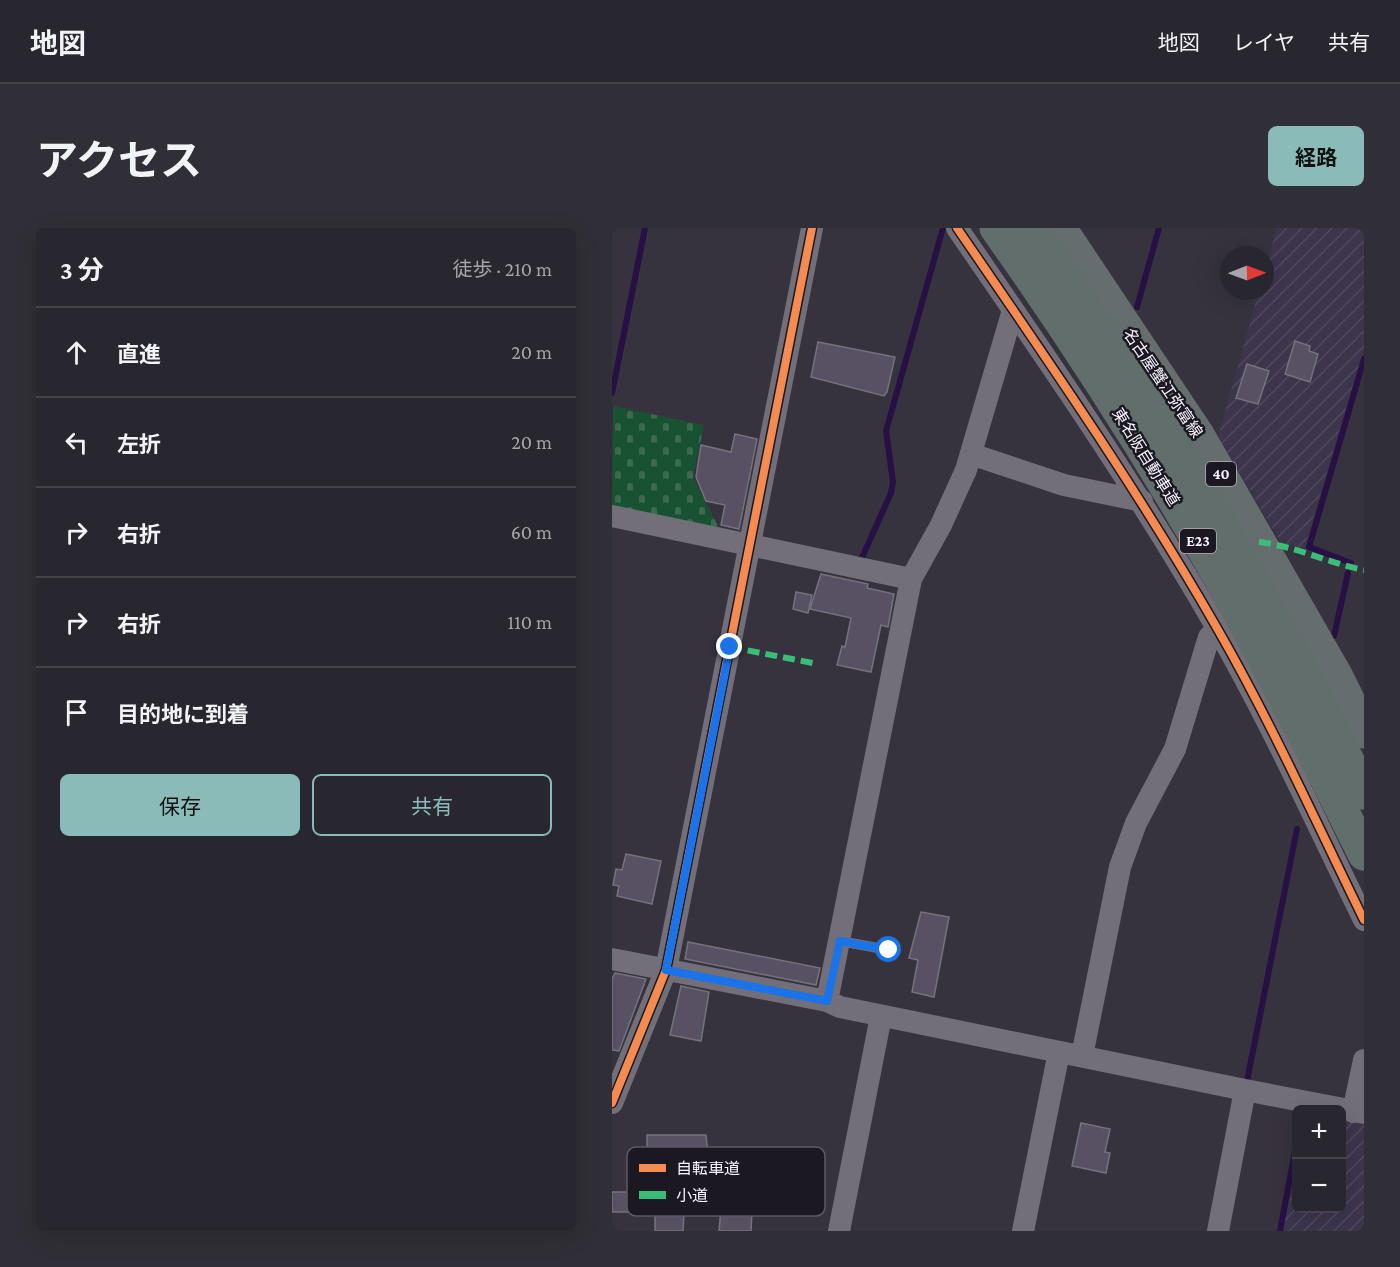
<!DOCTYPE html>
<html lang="ja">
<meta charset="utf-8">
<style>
:root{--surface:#28262e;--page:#302e36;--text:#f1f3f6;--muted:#a5a5aa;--line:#44434a;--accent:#8bbbb9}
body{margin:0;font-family:"Crimson Pro","Noto Sans JP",serif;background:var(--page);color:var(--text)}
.controls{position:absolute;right:18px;bottom:18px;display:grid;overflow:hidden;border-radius:9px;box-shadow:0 6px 24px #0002}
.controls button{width:54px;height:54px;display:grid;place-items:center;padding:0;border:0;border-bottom:2px solid var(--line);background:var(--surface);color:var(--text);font:30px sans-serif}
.compass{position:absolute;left:608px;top:18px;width:54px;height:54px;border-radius:50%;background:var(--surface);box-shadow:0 6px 24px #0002;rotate:89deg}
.stop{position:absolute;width:18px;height:18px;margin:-14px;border:4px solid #1a73e8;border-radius:50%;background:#fff}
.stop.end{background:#1a73e8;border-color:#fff;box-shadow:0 2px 6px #0008}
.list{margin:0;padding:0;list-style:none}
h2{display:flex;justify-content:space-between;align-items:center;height:78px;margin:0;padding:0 24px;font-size:26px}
h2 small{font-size:20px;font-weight:400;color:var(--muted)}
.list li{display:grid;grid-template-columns:39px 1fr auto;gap:18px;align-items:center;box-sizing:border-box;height:90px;padding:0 24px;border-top:2px solid var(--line)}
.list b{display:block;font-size:22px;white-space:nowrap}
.list em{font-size:20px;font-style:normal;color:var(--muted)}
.actions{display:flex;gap:12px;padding:18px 24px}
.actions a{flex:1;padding:14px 0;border:2px solid var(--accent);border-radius:9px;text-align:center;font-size:21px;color:var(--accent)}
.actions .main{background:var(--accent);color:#111}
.icon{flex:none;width:33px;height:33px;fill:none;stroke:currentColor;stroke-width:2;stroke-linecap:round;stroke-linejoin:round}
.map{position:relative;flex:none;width:752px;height:1003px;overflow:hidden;border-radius:9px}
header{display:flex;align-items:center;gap:36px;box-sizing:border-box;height:84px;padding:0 30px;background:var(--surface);border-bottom:2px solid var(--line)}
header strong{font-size:28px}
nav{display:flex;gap:33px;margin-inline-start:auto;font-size:21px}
.intro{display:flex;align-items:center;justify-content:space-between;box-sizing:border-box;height:144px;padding:0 36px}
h1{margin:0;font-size:42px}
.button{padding:15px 27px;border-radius:9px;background:var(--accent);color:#111;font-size:21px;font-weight:700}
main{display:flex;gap:36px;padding:0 36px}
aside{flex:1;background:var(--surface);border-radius:9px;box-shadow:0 6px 24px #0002}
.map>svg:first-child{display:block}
.industrial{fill:url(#industrial-furrows)}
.cemetery{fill:url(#cemetery-stones)}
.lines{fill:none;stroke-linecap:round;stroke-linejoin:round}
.stream{stroke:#271044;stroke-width:6}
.building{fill:#575163;stroke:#75727c;stroke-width:1.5}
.service{stroke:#726f78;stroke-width:10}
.minor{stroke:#726f78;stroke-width:22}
.primary{stroke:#666d6e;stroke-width:33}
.motorway{stroke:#616e6b;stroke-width:33}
.quiet{stroke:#3abd76;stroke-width:6;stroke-dasharray:12 6;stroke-linecap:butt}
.cycleway-casing{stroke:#1b1821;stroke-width:11}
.cycleway{stroke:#f68b52;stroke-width:8}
.route{stroke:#1a73e8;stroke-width:8}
.labels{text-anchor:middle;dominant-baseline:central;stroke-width:5;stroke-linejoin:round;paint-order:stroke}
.shield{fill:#1b1821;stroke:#b4b1bb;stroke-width:1.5}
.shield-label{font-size:15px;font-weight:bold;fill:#f6f3fd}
.street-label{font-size:16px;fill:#f6f3fd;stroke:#1b1821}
.key{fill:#1b1821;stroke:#5d5a63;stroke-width:1.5}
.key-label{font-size:16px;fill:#f6f3fd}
</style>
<header>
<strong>地図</strong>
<nav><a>地図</a><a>レイヤ</a><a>共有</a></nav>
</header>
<div class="intro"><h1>アクセス</h1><a class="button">経路</a></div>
<main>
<aside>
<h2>3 分<small>徒歩 · 210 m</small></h2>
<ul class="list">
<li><svg class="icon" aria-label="ahead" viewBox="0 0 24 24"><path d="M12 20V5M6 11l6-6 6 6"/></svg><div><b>直進</b></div><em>20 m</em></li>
<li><svg class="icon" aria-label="left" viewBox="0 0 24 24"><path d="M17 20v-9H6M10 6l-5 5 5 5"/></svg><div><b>左折</b></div><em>20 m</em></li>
<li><svg class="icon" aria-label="right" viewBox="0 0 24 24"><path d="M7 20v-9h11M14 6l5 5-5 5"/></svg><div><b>右折</b></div><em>60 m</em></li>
<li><svg class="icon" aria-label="right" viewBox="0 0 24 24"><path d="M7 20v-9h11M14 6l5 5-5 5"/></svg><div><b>右折</b></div><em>110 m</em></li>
<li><svg class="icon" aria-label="arrive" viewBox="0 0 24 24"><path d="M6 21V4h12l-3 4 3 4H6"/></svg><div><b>目的地に到着</b></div></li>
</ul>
<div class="actions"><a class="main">保存</a><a>共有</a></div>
</aside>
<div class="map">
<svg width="752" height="1003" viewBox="0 0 752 1003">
<defs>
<pattern id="industrial-furrows" width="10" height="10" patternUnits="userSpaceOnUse" patternTransform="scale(1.5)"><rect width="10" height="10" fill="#3c354c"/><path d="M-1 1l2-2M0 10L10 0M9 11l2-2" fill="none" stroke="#4f495e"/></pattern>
<pattern id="cemetery-stones" width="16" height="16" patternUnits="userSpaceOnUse" patternTransform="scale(1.5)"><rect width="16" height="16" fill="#195133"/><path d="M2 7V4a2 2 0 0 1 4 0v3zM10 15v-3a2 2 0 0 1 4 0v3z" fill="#3b6a51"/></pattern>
</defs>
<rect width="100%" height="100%" fill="#36333e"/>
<path class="industrial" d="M665 0H752V122L692 321 669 314 606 209 647 63H653V42Z
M730 886 752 891V1003H671L684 937V980H730Z"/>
<path class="cemetery" d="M1 178 92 197 81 249 108 302 0 283Z"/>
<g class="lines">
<path class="stream" d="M525 79 547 0
M0 165 33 0
M248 334 279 265 281 254 274 203 331 0
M739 335 697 319 752 131
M722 408 736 345
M635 853 685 601
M668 1003 684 918"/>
</g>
<path class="building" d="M683 113 698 118 697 123 706 126 698 154 673 146Z
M206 114 283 129 275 164 272 168 199 149Z
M635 136 657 143 646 176 624 170Z
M123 206 145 211 127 301 109 297 113 277 94 273 84 249 89 217 119 224Z
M209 346 256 356 255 360 282 366 276 399 269 397 259 444 225 437 230 418 233 419 239 390 198 381Z
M184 364 200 367 196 385 181 381Z
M14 626 49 633 40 676 5 668 7 658 1 657 4 641 10 642Z
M309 684 337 689 322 769 300 764 306 732 297 730Z
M76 714 208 740 204 757 73 731Z
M3 745 34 751 7 823 0 822V751Z
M69 758 97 764 89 813 58 807Z
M469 895 498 901 493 924 498 925 494 945 460 938Z
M35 907H94L102 985 72 987 71 1003H43V984H0V964H26V940H35Z
M109 980 140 983 139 1003H107Z"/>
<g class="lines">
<path class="service" d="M228 713 277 722"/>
<path class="minor" d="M345 0C435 131 526 262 605 400 659 494 704 594 752 692
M359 226 452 257 530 273
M0 288 299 351 329 297 354 242 401 82
M0 731 215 773 228 779 633 862 606 1003
M215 773 299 351
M470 828 508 639 524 595 563 521 597 409 606 401
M633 862 752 885
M0 875 54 742 200 0
M741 884 752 832
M227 1003 269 788
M411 1003 447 824"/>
<path class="primary" d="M448 0 586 207 725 449 752 504"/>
<path class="motorway" d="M384 0C460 107 532 219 598 333 653 429 703 527 752 626
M421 0C490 105 561 210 622 320 668 400 711 482 752 565"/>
<path class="quiet" d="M647 314C683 318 716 335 752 342
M118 419 206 436"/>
<defs>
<path id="cycleway" d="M345 0C435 131 526 262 605 400 659 494 704 594 752 692
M0 875 54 742 200 0"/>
</defs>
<use href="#cycleway" class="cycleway-casing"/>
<use href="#cycleway" class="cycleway"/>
</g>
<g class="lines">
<path class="route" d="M118 419 54 742 215 773 228 713 277 722"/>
</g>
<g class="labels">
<g class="shield">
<rect x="594" y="234" width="30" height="24" rx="4.5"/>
<rect x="568" y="301" width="36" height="24" rx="4.5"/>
</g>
<g class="shield-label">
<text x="609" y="246">40</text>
<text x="586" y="313">E23</text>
</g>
<g class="street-label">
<text transform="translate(551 155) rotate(56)">名古屋蟹江弥富線</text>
<text transform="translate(534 229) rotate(58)">東名阪自動車道</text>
</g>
</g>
<rect x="15" y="919" width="198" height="69" rx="9" class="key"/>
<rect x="27" y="936" width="27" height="8" fill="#f68b52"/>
<rect x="27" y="963" width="27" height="8" fill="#3abd76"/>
<g class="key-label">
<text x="64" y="946">自転車道</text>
<text x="64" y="973">小道</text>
</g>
</svg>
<div class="controls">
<button>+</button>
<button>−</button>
</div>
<svg class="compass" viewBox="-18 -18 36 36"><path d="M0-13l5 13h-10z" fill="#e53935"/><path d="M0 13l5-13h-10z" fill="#a5a5aa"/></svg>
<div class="stop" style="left:277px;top:722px"></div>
<div class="stop end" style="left:118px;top:419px"></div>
</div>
</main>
